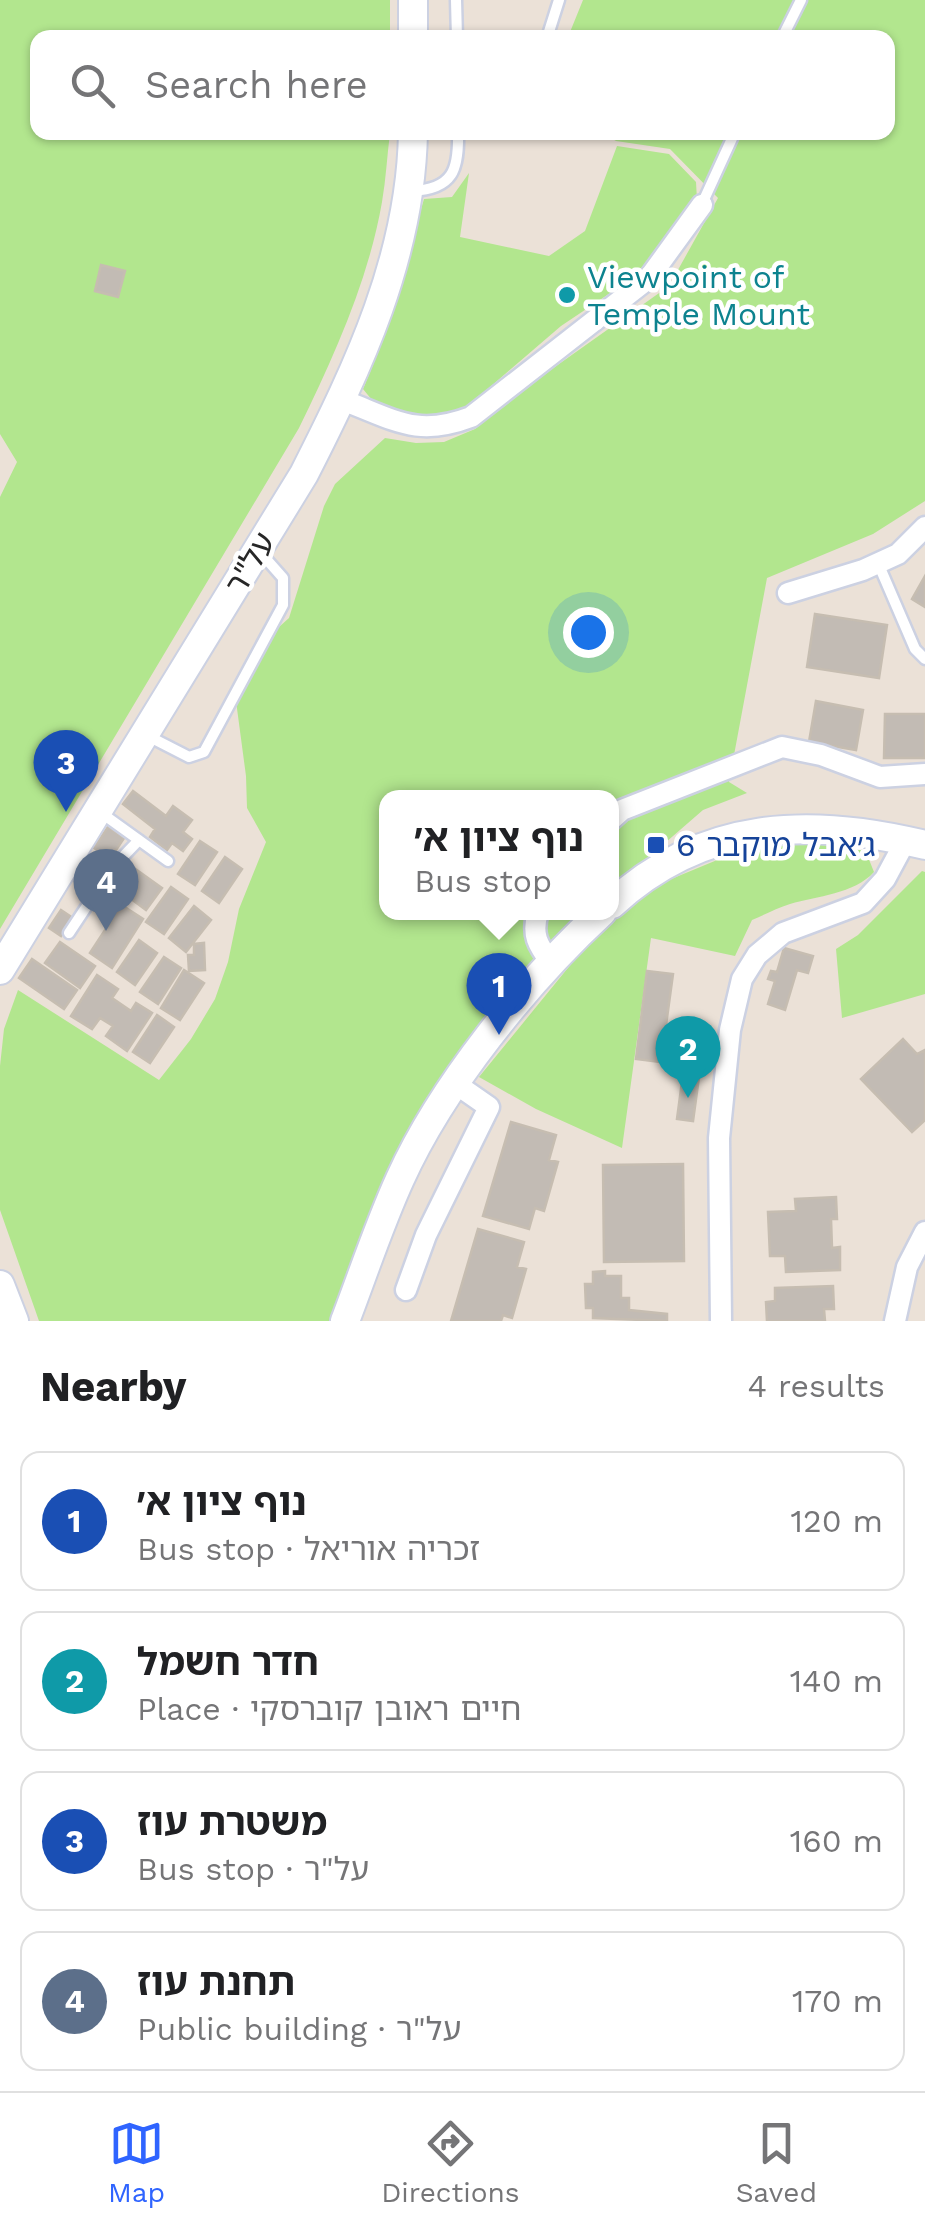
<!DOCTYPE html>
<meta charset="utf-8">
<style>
:root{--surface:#fff;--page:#f2f2f2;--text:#202124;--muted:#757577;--line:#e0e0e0;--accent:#2f64ff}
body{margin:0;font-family:"Work Sans","Noto Sans Hebrew",sans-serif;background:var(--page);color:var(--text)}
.you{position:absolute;left:588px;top:632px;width:35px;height:35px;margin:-25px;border:8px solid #fff;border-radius:50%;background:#1a73e8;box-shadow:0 0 0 15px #1a73e833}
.badge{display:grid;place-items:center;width:65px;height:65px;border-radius:50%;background:var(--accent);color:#fff;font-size:32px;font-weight:700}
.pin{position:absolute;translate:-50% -82px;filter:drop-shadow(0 2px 5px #0008)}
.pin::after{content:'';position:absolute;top:52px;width:35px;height:30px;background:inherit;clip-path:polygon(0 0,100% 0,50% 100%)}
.popup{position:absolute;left:379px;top:790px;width:240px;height:130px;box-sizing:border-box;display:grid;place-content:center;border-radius:20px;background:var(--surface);filter:drop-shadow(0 2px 8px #0005);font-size:32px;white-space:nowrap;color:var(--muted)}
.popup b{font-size:38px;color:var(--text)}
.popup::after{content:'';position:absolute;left:50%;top:100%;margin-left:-20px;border:20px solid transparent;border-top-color:var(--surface)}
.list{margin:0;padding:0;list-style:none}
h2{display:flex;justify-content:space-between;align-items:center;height:130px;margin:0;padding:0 40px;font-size:42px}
h2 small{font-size:32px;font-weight:400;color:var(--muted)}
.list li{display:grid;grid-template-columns:65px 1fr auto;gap:30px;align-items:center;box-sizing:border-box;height:140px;margin:0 20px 20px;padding:0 20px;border:2px solid var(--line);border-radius:20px}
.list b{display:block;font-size:38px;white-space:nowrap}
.list p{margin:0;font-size:32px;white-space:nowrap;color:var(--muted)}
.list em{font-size:32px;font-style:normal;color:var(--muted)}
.icon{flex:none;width:55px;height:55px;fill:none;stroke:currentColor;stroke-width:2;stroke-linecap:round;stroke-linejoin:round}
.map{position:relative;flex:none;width:925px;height:1321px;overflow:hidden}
.search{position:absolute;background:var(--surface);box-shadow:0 2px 8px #0004;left:30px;right:30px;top:30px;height:110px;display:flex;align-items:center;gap:25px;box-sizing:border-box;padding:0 35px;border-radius:20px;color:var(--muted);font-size:38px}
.sheet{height:770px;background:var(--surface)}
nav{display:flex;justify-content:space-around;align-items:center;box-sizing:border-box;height:140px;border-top:2px solid var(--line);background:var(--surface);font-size:28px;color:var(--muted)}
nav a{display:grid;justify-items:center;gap:5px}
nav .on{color:var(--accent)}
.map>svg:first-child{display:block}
.green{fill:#b2e68e}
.building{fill:#c2bbb4;stroke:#c6bdb1;stroke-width:2.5}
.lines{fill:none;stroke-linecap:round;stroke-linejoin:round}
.lane-casing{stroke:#ccd1e2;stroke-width:15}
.street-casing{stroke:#ccd1e2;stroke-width:25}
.secondary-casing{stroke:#ccd1e2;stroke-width:32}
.lane{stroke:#fff;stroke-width:10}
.street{stroke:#fff;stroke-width:20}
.secondary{stroke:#fff;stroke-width:28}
.culture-dot{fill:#0f9aa8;stroke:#fff;stroke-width:4}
.transit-dot{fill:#1a4fb4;stroke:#fff;stroke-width:4}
.labels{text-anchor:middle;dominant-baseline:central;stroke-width:9;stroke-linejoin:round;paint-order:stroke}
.culture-label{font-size:32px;fill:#0d838f;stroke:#fff;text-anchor:start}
.street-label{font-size:32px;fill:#272727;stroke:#fff}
.transit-label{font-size:32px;fill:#164399;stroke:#fff;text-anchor:start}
</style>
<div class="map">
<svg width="925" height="1321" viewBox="0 0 925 1321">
<rect width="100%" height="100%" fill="#ebe1d7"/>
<path class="green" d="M0 0H390V37L38 38V132L390 133C387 156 386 179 382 202 368 282 334 356 299 428L0 929V497L17 462 0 434Z
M583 0H925V501L873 534 767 578 729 782 747 793 703 810 612 889V798H386V912L584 913 481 1036 339 1321H39L0 1210V1066L4 1029 18 990 159 1080 191 1039 215 999 228 962 239 909 266 842 247 808 246 776 236 701 243 666 249 654 289 618 324 506 335 484 385 438 416 443 444 442 475 429 521 391 669 286 718 198 670 149 616 141 602 133 888 132V38L568 37Z
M617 146 669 154 696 182 697 200 634 277 561 326 468 406 434 421 418 418 372 400 363 389 384 338 424 199 452 197 469 173 460 237 549 256 585 231Z
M785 837 842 844 866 852 874 872C854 894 817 896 790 904 777 908 764 915 752 920L735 956 651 938 622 1148 536 1109 479 1077 585 947 652 887 734 853Z
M922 871 925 872V994L842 1018 836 949 858 935Z"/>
<path class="building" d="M101 265 125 271 118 297 95 291Z
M925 576V607L912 599Z
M815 614 887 625 879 678 807 667Z
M816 701 863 710 856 750 809 742Z
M885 714H925V758H884Z
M133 791 166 816 173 806 192 820 183 832 192 839 183 851 172 843 167 850 150 837 155 829 123 804Z
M108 827 124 838 110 859 94 848Z
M200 841 217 852 195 885 178 874Z
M225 857 242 869 219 903 202 891Z
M127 863 162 888 146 910 111 884Z
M171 887 188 899 164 934 146 922Z
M103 893 143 919 112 968 90 953 111 921 92 909Z
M194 906 211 920 186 952 169 938Z
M61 910 73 918 61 936 49 928Z
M139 940 157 953 135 985 117 972Z
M60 942 95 966 80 988 45 963Z
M204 943 205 970 189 971 188 955H194V944Z
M784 948 813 956 808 973 797 970 785 1010 768 1004 775 981 768 979 771 971 777 972Z
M164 957 181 968 158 1004 140 992Z
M32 959 77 990 64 1009 19 978Z
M184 970 204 983 180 1020 161 1008Z
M647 971 673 974 661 1062 636 1059Z
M97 975 118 989 112 998 131 1011 136 1003 152 1013 127 1051 106 1036 113 1026 100 1018 92 1029 71 1016Z
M157 1015 174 1027 150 1063 133 1052Z
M903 1039 917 1054 925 1050V1120L912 1132 861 1079Z
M683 1074 699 1077 693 1121 677 1119Z
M511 1122 556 1135 549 1160 558 1162 544 1211 535 1208 529 1229 483 1216Z
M683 1164 684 1261 604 1262 603 1165Z
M836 1197 837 1219H831L832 1248 840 1247V1270L786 1272 785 1256H770L768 1212 796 1211 795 1199Z
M478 1229 524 1242 517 1267 526 1269 512 1318 503 1315 501 1321H451Z
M605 1271V1276H621V1298H629V1310L667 1314V1321L593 1318V1308H586L585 1284H593V1272Z
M833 1286 834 1309H824L825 1321H767L766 1302 775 1301V1288Z"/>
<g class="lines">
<defs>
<path id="lane" d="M456 0 457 38
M547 38 559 0
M782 38 801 0
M412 191C453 189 459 170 458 132
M702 204 735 132
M878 563 915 649 925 659
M146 735 189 757 204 752 283 605V578L260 552
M100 812 168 861
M69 933 112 868 139 840"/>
<path id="street" d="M342 400C394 419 416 438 471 417L649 278 702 205
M788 593 863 570 898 554 925 527
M612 819 622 810 782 747 821 755 880 777 925 774
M538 912C531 935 538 945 551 963
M406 1290 426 1235 489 1107 456 1084
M721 1321 719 1138 730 1030 742 979 757 955 783 933 863 903 885 879 906 840
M895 1321 907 1267 925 1232"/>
<path id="secondary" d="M413 0V38
M612 904C703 820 810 817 925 845
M0 970 304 474C359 366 411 256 413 132
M0 1285 14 1321
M345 1321C363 1274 379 1225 400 1179 442 1086 527 981 602 912"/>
</defs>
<use href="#lane" class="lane-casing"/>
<use href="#street" class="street-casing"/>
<use href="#secondary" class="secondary-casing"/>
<use href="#lane" class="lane"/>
<use href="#street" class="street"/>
<use href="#secondary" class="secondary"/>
</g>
<circle class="culture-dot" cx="567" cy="295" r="10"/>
<rect class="transit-dot" x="646" y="835" width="20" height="20" rx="5"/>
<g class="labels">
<g class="culture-label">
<text x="587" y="277">Viewpoint of<tspan x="587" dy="37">Temple Mount</tspan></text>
</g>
<g class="street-label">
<text transform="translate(250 563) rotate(-59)">על"ר</text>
</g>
<g class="transit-label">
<text x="676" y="845">ג׳אבל מוקבר 6</text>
</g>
</g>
</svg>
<div class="you"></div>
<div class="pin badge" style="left:499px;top:1035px;background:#1a4fb4">1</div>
<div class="popup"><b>נוף ציון א׳</b>Bus stop</div>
<div class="pin badge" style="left:688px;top:1098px;background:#0f9aa8">2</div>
<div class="pin badge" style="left:66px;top:812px;background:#1a4fb4">3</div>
<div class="pin badge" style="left:106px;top:931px;background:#5c6f8a">4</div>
<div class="search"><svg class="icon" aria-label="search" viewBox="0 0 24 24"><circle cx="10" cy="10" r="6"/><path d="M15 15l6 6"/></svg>Search here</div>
</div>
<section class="sheet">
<h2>Nearby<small>4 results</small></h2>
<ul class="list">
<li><span class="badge" style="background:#1a4fb4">1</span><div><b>נוף ציון א׳</b><p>Bus stop · זכריה אוריאל</p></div><em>120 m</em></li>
<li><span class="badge" style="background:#0f9aa8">2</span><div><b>חדר חשמל</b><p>Place · חיים ראובן קוברסקי</p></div><em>140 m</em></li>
<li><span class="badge" style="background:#1a4fb4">3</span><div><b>משטרת עוז</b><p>Bus stop · על&quot;ר</p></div><em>160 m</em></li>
<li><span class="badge" style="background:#5c6f8a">4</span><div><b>תחנת עוז</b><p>Public building · על&quot;ר</p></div><em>170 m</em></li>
</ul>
</section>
<nav>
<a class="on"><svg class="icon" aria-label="map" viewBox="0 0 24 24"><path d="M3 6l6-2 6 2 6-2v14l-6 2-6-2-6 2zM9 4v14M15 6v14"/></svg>Map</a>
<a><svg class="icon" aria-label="directions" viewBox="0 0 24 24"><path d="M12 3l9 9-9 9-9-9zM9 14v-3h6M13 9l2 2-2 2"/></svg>Directions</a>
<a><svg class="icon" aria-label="saved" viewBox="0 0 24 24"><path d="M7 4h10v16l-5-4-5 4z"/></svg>Saved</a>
</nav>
